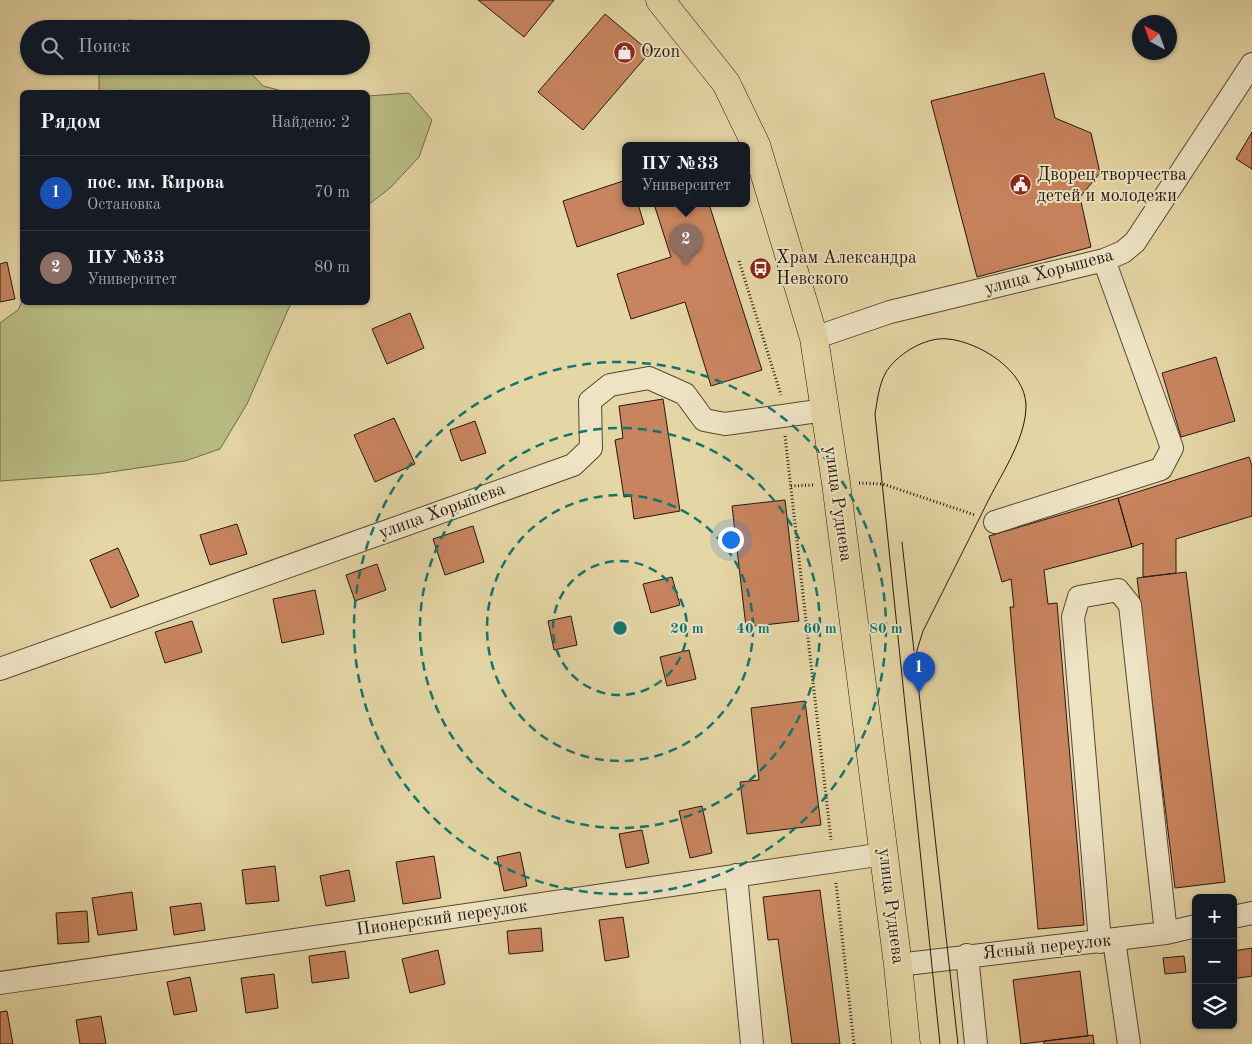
<!DOCTYPE html>
<html lang="ru">
<meta charset="utf-8">
<style>
:root{--surface:#171b24;--page:#20242c;--text:#f1f3f6;--muted:#9ea1a6;--line:#363941;--accent:#c59692}
body{margin:0;font-family:"Old Standard TT",serif;background:var(--page);color:var(--text)}
.controls{position:absolute;right:15px;bottom:15px;display:grid;overflow:hidden;border-radius:8px;box-shadow:0 1px 4px #0004}
.controls button{width:45px;height:45px;display:grid;place-items:center;padding:0;border:0;border-bottom:1px solid var(--line);background:var(--surface);color:var(--text);font:25px sans-serif}
.compass{position:absolute;left:1132px;top:15px;width:45px;height:45px;border-radius:50%;background:var(--surface);box-shadow:0 1px 4px #0004;rotate:319deg}
.you{position:absolute;left:730px;top:539px;width:18px;height:18px;margin:-12px;border:4px solid #fff;border-radius:50%;background:#1a73e8;box-shadow:0 0 0 8px #1a73e833}
.badge{display:grid;place-items:center;width:32px;height:32px;border-radius:50%;background:var(--accent);color:#fff;font-size:16px;font-weight:700}
.pin{position:absolute;translate:-50% -41px;filter:drop-shadow(0 1px 2px #0008)}
.pin::after{content:'';position:absolute;top:26px;width:18px;height:15px;background:inherit;clip-path:polygon(0 0,100% 0,50% 100%)}
.popup{position:absolute;left:622px;top:142px;width:128px;height:65px;box-sizing:border-box;display:grid;place-content:center;border-radius:8px;background:var(--surface);filter:drop-shadow(0 1px 4px #0005);font-size:16px;white-space:nowrap;color:var(--muted)}
.popup b{font-size:19px;color:var(--text)}
.popup::after{content:'';position:absolute;left:50%;top:100%;margin-left:-10px;border:10px solid transparent;border-top-color:var(--surface)}
.list{margin:0;padding:0;list-style:none}
h2{display:flex;justify-content:space-between;align-items:center;height:65px;margin:0;padding:0 20px;font-size:21px}
h2 small{font-size:16px;font-weight:400;color:var(--muted)}
.list li{display:grid;grid-template-columns:32px 1fr auto;gap:15px;align-items:center;box-sizing:border-box;height:75px;padding:0 20px;border-top:1px solid var(--line)}
.list b{display:block;font-size:19px;white-space:nowrap}
.list p{margin:0;font-size:16px;white-space:nowrap;color:var(--muted)}
.list em{font-size:16px;font-style:normal;color:var(--muted)}
.icon{flex:none;width:28px;height:28px;fill:none;stroke:currentColor;stroke-width:2;stroke-linecap:round;stroke-linejoin:round}
.map{position:relative;flex:none;width:1252px;height:1044px;overflow:hidden}
.search{position:absolute;background:var(--surface);box-shadow:0 1px 4px #0004;left:20px;top:20px;width:350px;height:55px;display:flex;align-items:center;gap:12px;box-sizing:border-box;padding:0 18px;border-radius:28px;color:var(--muted);font-size:19px}
.panel{position:absolute;background:var(--surface);box-shadow:0 1px 4px #0004;left:20px;top:90px;width:350px;height:215px;border-radius:8px}
.map>svg:first-child{display:block}
.green{fill:#b8bd83;stroke:#6e6a4a}
.building{fill:#c8845e;stroke:#241810}
.lines{fill:none;stroke-linecap:round;stroke-linejoin:round}
.minor-casing{stroke:#544835;stroke-width:24}
.major-casing{stroke:#241810;stroke-width:29}
.path{stroke:#241810;stroke-width:3;stroke-dasharray:1 2.5;stroke-linecap:butt}
.minor{stroke:#eee4c4;stroke-width:22}
.major{stroke:#e5d6a5;stroke-width:28}
.tram{stroke:#241810;stroke-width:1}
.ring{fill:none;stroke:#0f766e;stroke-width:2.5;stroke-dasharray:9 6}
.labels{text-anchor:middle;dominant-baseline:central;stroke-width:4;stroke-linejoin:round;paint-order:stroke}
.poi-label{font-size:18px;fill:#241810;stroke:#eee4c4;text-anchor:start}
.street-label{font-size:18px;fill:#241810;stroke:#eee4c4}
.centre{fill:#0f766e;stroke:#eee4c4;stroke-width:2.5}
.ring-label{font-size:15px;text-anchor:middle;font-weight:bold;fill:#0f766e;stroke:#eee4c4;stroke-width:4;stroke-linejoin:round;paint-order:stroke}
</style>
<div class="map">
<svg width="1252" height="1044" viewBox="0 0 1252 1044">
<rect width="100%" height="100%" fill="#e5d6a5"/>
<filter id="stains"><feTurbulence type="fractalNoise" baseFrequency=".004" numOctaves="4"/><feColorMatrix values="0 0 0 0 .2 0 0 0 0 .09 0 0 0 0 .02 0 0 0 .5 -.17"/></filter>
<radialGradient id="worn" r=".72"><stop offset=".6" stop-color="#630" stop-opacity="0"/><stop offset="1" stop-color="#630" stop-opacity=".3"/></radialGradient>
<path class="green" d="M128 20 204 25 208 29H121Z
M99 66H244L263 86 286 92H99Z
M409 93 432 120 419 157 390 188 368 205V96Z
M22 301V302L291 303 247 404 220 449 185 461 97 474 0 481V323L18 310Z"/>
<path class="building" d="M478 0H554L524 37Z
M605 14 650 52 583 130 538 92Z
M1044 73 1055 118 1091 133 1100 173 1080 197 1091 247 977 277 931 101Z
M1252 132V169L1236 159Z
M626 180V204H638L644 224 577 247 563 201Z
M654 204H709L762 370 711 386 685 302 631 319 617 274 671 257Z
M7 262 15 299 0 302V264Z
M410 313 424 348 387 364 372 329Z
M1216 357 1235 421 1181 437 1162 373Z
M663 399 680 511 634 519 631 496 624 497 615 440 623 438 619 406Z
M394 418 415 464 375 482 354 435Z
M475 421 486 453 461 461 450 430Z
M1249 457 1252 466V516L1176 539V573L1143 577V543L1132 547 1118 498Z
M1118 498 1132 547 1044 570 1048 604 1057 603 1084 925 1038 929 1010 607H1014L1011 579 1002 582 989 536Z
M785 500 799 621 746 627 732 506Z
M237 524 247 554 210 565 200 535Z
M473 526 484 562 445 575 433 539Z
M118 548 139 596 111 608 90 560Z
M377 564 386 590 355 601 346 575Z
M1186 572 1225 882 1175 888 1137 578Z
M672 577 680 605 651 613 643 584Z
M315 590 324 634 282 643 273 599Z
M571 616 577 645 554 650 548 621Z
M192 621 202 652 165 663 155 632Z
M689 650 696 679 667 686 660 657Z
M805 701 821 825 747 834 740 782 759 780 751 708Z
M702 806 712 853 690 858 679 811Z
M642 830 649 863 626 868 619 834Z
M520 852 527 886 504 891 497 857Z
M434 856 441 898 403 904 396 862Z
M275 866 279 901 246 904 242 870Z
M349 870 355 901 326 906 320 876Z
M820 890 840 1044H792L778 939 768 940 763 897Z
M132 892 137 930 98 935 92 898Z
M201 903 205 930 174 935 170 907Z
M87 911 89 942 58 944 56 913Z
M623 917 629 957 605 961 599 920Z
M541 928 543 951 509 954 507 931Z
M1252 948V976L1233 979V951Z
M438 950 445 984 410 993 402 959Z
M345 951 349 978 312 983 309 956Z
M1184 956 1186 972 1165 974 1163 958Z
M1080 971 1088 1036 1021 1044 1013 980Z
M274 974 278 1008 246 1013 241 978Z
M190 977 197 1011 174 1015 167 982Z
M7 1011 13 1044H0V1012Z
M101 1016 106 1044H80L76 1020Z
M1093 1035 1094 1044H1044V1041Z"/>
<g class="lines">
<defs>
<path id="minor" d="M814 338 890 312 1104 260 1123 252 1135 242 1252 64
M995 522 1161 469 1172 448 1104 260
M0 669 573 465 591 448 590 401 610 385 649 378 685 394 704 420 725 424 825 410
M736 875 752 1044
M1233 917 1252 913
M1114 940 1129 1044
M1100 942 1073 617 1079 597 1118 590 1130 605 1166 933
M967 955 976 1044
M898 965 1166 933 1196 926
M0 983 884 854"/>
<path id="major" d="M660 0 726 83 756 145 814 338 836 483 898 965 906 1044"/>
</defs>
<use href="#minor" class="minor-casing"/>
<use href="#major" class="major-casing"/>
<path class="path" d="M739 261 781 395
M785 436 831 840
M859 483 883 484 975 515
M791 486 813 485
M836 883 854 1044"/>
<use href="#minor" class="minor"/>
<use href="#major" class="major"/>
<path class="tram" d="M902 542 914 651
M940 1044 875 414C877 402 879 385 885 374 895 355 926 336 948 339 979 342 1025 370 1026 405 1026 438 1003 471 989 499 967 543 945 587 923 631L917 650 919 693 958 1044"/>
</g>
<g class="ring">
<circle cx="620" cy="628" r="67"/>
<circle cx="620" cy="628" r="133"/>
<circle cx="620" cy="628" r="200"/>
<circle cx="620" cy="628" r="266"/>
</g>
<defs>
<symbol id="shop-disc" viewBox="-11 -11 22 22"><circle r="9.5" fill="#8f2418" stroke="#eee4c4"/><path d="M-5-2.5h2.3a2.7 3.5 0 0 1 5.4 0H5L5.5 6h-11ZM-1.5-2.5h3a1.5 2.3 0 0 0-3 0Z" fill="#fff"/></symbol>
<symbol id="civic-disc" viewBox="-11 -11 22 22"><circle r="9.5" fill="#8f2418" stroke="#eee4c4"/><path d="M-.6-6.5H3V-4.5H.6V-3L4-1V1h2V6H-6V1h2V-1L-.6-3ZM-1.2 2.5V6h2.4V2.5Z" fill="#fff"/></symbol>
<symbol id="bus-disc" viewBox="-11 -11 22 22"><circle r="9.5" fill="#8f2418" stroke="#eee4c4"/><path d="M-5-6H5V4H4V6H2V4H-2V6H-4V4H-5ZM-3.5-4V0h7V-4ZM-3.5 1.2v1.5H-2V1.2ZM2 1.2v1.5H3.5V1.2Z" fill="#fff"/></symbol>
</defs>
<g fill-rule="evenodd">
<use href="#shop-disc" x="612" y="40" width="25" height="25"/>
<use href="#civic-disc" x="1008" y="172" width="25" height="25"/>
<use href="#bus-disc" x="748" y="256" width="25" height="25"/>
</g>
<g class="labels">
<g class="poi-label">
<text x="641" y="52">Ozon</text>
<text x="1037" y="175">Дворец творчества<tspan x="1037" dy="21">детей и молодежи</tspan></text>
<text x="776" y="258">Храм Александра<tspan x="776" dy="21">Невского</tspan></text>
</g>
<g class="street-label">
<text transform="translate(1049 272) rotate(-15)">улица Хорышева</text>
<text transform="translate(838 504) rotate(82)">улица Руднева</text>
<text transform="translate(442 511) rotate(-20)">улица Хорышева</text>
<text transform="translate(891 906) rotate(83)">улица Руднева</text>
<text transform="translate(442 918) rotate(-8)">Пионерский переулок</text>
<text transform="translate(1047 947) rotate(-6)">Ясный переулок</text>
</g>
</g>
<circle cx="620" cy="628" r="8" class="centre"/>
<g class="ring-label">
<text x="687" y="633">20 m</text>
<text x="753" y="633">40 m</text>
<text x="820" y="633">60 m</text>
<text x="886" y="633">80 m</text>
</g>
<rect width="100%" height="100%" filter="url(#stains)"/>
<rect width="100%" height="100%" fill="url(#worn)"/>
</svg>
<div class="controls">
<button>+</button>
<button>−</button>
<button><svg class="icon" aria-label="layers" viewBox="0 0 24 24"><path d="M12 4l9 5-9 5-9-5zM3 14l9 5 9-5"/></svg></button>
</div>
<svg class="compass" viewBox="-18 -18 36 36"><path d="M0-13l5 13h-10z" fill="#e53935"/><path d="M0 13l5-13h-10z" fill="#9ea1a6"/></svg>
<div class="you"></div>
<div class="pin badge" style="left:919px;top:693px;background:#1a4fb4">1</div>
<div class="pin badge" style="left:686px;top:265px;background:#8d6e63">2</div>
<div class="popup"><b>ПУ №33</b>Университет</div>
<div class="search"><svg class="icon" aria-label="search" viewBox="0 0 24 24"><circle cx="10" cy="10" r="6"/><path d="M15 15l6 6"/></svg>Поиск</div>
<section class="panel">
<h2>Рядом<small>Найдено: 2</small></h2>
<ul class="list">
<li><span class="badge" style="background:#1a4fb4">1</span><div><b>пос. им. Кирова</b><p>Остановка</p></div><em>70 m</em></li>
<li><span class="badge" style="background:#8d6e63">2</span><div><b>ПУ №33</b><p>Университет</p></div><em>80 m</em></li>
</ul>
</section>
</div>
